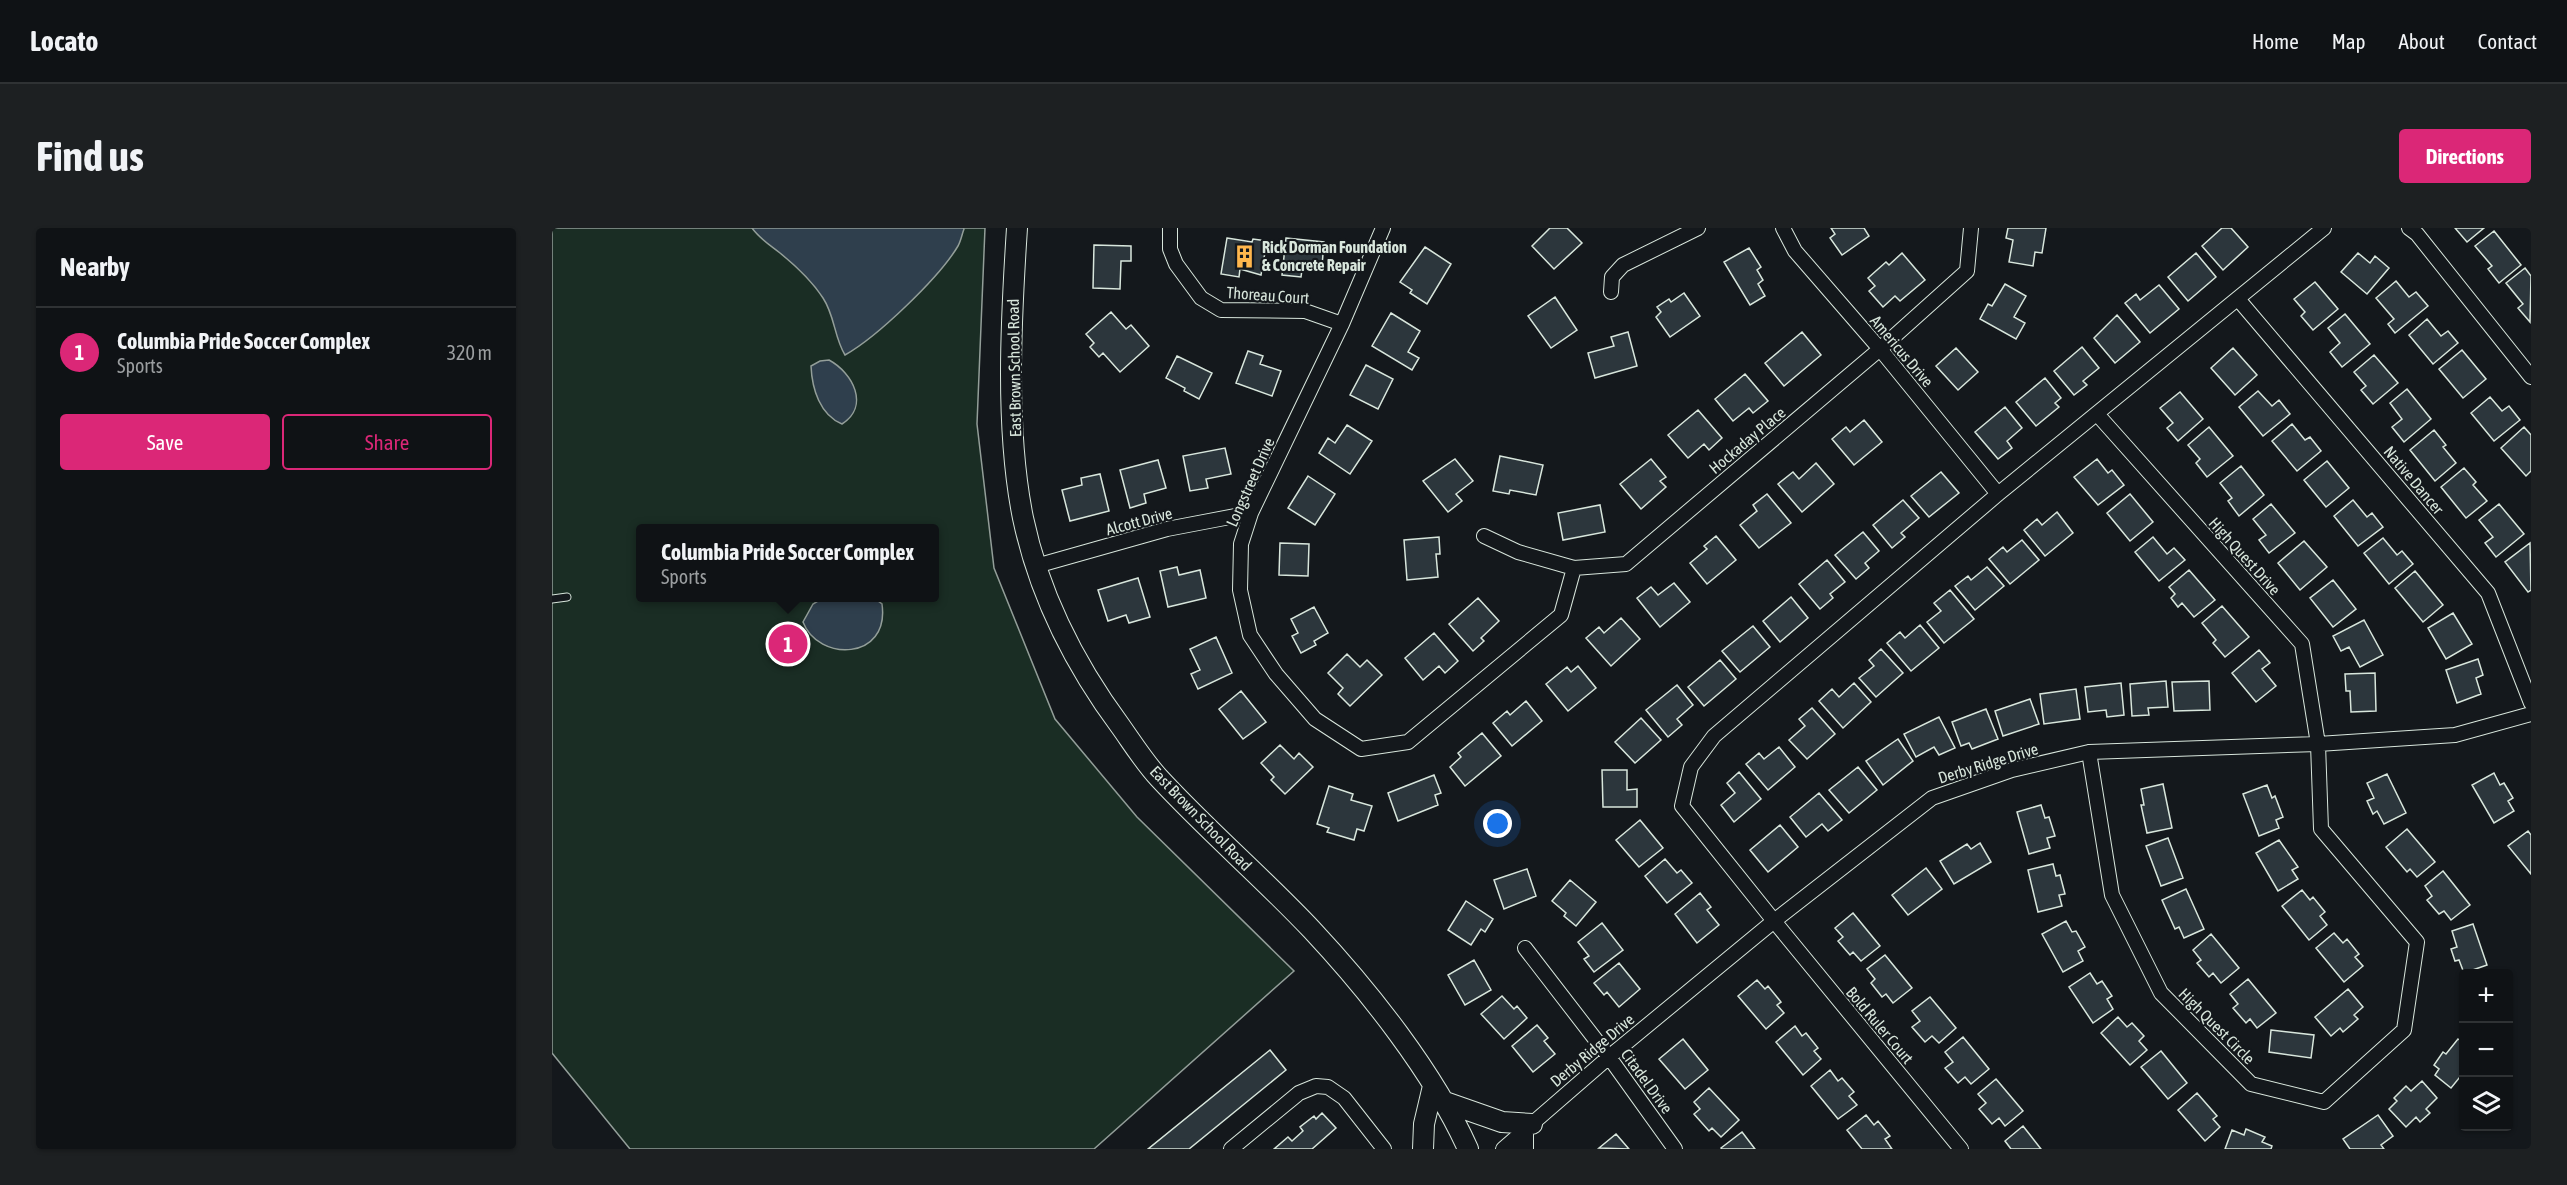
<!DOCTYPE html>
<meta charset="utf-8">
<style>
:root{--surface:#0f1215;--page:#1d2022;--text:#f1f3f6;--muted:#9b9ea0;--line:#2f3234;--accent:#db2777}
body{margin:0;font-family:"Asap Condensed",sans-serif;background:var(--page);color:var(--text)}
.controls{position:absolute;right:18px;bottom:18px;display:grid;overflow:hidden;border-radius:6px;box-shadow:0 2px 4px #0004}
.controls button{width:54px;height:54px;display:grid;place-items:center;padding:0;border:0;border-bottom:2px solid var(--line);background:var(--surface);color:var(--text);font:30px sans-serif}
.you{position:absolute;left:946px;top:596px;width:21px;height:21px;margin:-15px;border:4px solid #fff;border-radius:50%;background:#1a73e8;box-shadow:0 0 0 9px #1a73e833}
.badge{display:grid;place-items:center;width:39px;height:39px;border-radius:50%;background:var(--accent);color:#fff;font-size:20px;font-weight:700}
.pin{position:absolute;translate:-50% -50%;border:3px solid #fff;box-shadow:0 2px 6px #0006}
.popup{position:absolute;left:84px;top:296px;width:303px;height:78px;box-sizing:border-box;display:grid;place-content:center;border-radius:6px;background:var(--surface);filter:drop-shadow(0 2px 4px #0005);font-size:20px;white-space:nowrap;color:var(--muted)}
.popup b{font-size:22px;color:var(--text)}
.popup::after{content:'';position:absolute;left:50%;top:100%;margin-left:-12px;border:12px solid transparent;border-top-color:var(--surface)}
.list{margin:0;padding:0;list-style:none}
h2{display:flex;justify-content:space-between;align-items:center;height:78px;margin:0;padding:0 24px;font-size:26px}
h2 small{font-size:20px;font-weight:400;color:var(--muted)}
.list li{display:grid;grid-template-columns:39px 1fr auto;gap:18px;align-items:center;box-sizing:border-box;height:90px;padding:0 24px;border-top:2px solid var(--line)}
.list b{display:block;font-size:22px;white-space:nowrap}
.list p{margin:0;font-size:20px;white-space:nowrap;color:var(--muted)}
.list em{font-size:20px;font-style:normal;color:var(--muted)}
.actions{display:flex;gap:12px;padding:18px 24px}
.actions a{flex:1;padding:14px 0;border:2px solid var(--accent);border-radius:6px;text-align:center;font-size:21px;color:var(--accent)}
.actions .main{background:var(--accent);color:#fff}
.icon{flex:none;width:33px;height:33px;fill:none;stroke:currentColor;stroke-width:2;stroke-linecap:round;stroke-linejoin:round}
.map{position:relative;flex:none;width:1979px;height:921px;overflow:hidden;border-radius:6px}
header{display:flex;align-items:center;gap:36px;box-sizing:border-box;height:84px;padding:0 30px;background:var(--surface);border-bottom:2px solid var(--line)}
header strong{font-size:28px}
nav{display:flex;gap:33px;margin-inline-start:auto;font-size:21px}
.intro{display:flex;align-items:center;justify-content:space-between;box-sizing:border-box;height:144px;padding:0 36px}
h1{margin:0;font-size:42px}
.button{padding:15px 27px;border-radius:6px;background:var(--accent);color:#fff;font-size:21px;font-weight:700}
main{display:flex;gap:36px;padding:0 36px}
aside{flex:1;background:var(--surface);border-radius:6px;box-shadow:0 2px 4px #0004}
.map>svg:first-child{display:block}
.green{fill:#1a2d24;stroke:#939e99;stroke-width:1.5;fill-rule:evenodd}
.water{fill:#2f3f4d;stroke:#939e99;stroke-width:1.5}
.building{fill:#2c363c;stroke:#d8e6dc;stroke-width:1.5}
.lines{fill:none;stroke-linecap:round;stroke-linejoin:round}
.lane-casing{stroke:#d8e6dc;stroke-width:9}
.street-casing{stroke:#d8e6dc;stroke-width:16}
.secondary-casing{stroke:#d8e6dc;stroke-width:22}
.lane{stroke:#14181c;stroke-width:7}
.street{stroke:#14181c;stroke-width:14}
.secondary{stroke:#14181c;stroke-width:20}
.labels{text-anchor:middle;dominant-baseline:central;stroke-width:4.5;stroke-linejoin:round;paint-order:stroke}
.poi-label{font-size:16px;font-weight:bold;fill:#d8e6dc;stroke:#14181c;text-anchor:start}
.street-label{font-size:16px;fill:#d8e6dc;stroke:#14181c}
</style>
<header>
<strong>Locato</strong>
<nav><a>Home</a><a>Map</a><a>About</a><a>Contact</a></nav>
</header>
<div class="intro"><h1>Find us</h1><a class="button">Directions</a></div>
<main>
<aside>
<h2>Nearby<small></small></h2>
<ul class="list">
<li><span class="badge">1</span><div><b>Columbia Pride Soccer Complex</b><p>Sports</p></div><em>320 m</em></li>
</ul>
<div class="actions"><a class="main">Save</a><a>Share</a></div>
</aside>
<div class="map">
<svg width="1979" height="921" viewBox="0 0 1979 921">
<rect width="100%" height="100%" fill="#14181c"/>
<path class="green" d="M0 0H433L425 196 442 340 503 491 585 589 742 743 542 921H78L0 825ZM89 300H383V370H89Z"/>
<path class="water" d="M200 0H411L412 1C410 6 409 13 406 18 387 50 325 109 293 127 282 109 283 88 271 70 260 53 244 38 228 25 218 17 208 11 200 0Z
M277 132C301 145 318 178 290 196 268 187 260 161 259 138L268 133Z
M271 370H322L330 376C338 433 266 434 251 394L261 376Z"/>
<path class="building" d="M998 0H1015L1030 15 1002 41 980 18Z
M1279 0H1312L1317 8 1290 27 1278 10 1283 6Z
M1456 0H1494L1490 25 1483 24 1481 38 1457 34 1461 12 1454 10Z
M1670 0H1679L1696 19 1671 42 1650 18Z
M1903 0H1932L1915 14Z
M1942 3 1969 37 1947 55 1936 41 1940 38 1923 18Z
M675 10 700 14 701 11 715 13 709 47 688 41 687 49 669 46Z
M734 10 772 14 770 38 751 35 749 49 730 47Z
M542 17 579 18V33H569L568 61 541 60Z
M873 19 899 36 875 76 858 65 860 62 848 54Z
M1197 20 1209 39 1205 42 1211 52 1206 56 1213 68 1198 77 1172 34Z
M1350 25 1373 52 1348 73 1343 68 1331 79 1317 63 1323 58 1316 50 1334 34 1337 37Z
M1644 25 1664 49 1636 73 1616 49Z
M1806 25 1818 35 1823 28 1837 40 1815 66 1789 44Z
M1973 40 1979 48 1978 94 1966 80 1971 76 1954 55Z
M1844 53 1857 69 1864 64 1876 78 1843 105 1836 96 1842 91 1824 70Z
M1763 54 1786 81 1761 102 1749 88 1753 84 1742 71Z
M1453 56 1474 68 1462 89 1473 95 1464 111 1428 91 1436 76 1440 78Z
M1607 57 1627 81 1598 105 1573 75 1584 66 1588 72Z
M1132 65 1148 88 1118 109 1104 89 1109 84 1105 79 1117 71 1119 74Z
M1003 69 1025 102 999 120 976 88Z
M559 84 574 101 579 97 597 118 568 144 551 125 547 129 538 119 542 115 534 106Z
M839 85 868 103 856 124 867 130 860 142 820 118Z
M1793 86 1818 116 1790 139 1778 124 1788 115 1776 100Z
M1565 87 1588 114 1563 135 1542 110Z
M1875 91 1889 108 1896 103 1906 115 1881 136 1857 107Z
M1076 104 1085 138 1043 150 1036 125 1062 118 1059 109Z
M1250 104 1269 127 1232 158 1213 135Z
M1530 119 1547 140 1531 153 1535 157 1522 167 1502 143Z
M1404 120 1426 144 1406 162 1384 138Z
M1681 120 1705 147 1683 167 1659 140Z
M1910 122 1934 151 1911 170 1887 141Z
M696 123 711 128 708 136 729 143 720 168 684 155Z
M1822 127 1846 155 1821 176 1809 162 1814 158 1802 144Z
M625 128 660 145 647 171 632 163 633 160 614 150Z
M814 137 841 151 826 181 798 167Z
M1193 146 1216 173 1201 185 1197 180 1181 193 1163 171Z
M1493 150 1509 170 1503 175 1507 179 1484 198 1464 174Z
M1855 161 1879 191 1852 214 1840 199 1850 191 1838 175Z
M1706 163 1720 178 1727 172 1738 186 1711 208 1687 179Z
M1628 164 1651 191 1626 213 1615 200 1621 195 1608 180Z
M1938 169 1950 183 1957 178 1968 192 1942 213 1919 185Z
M1453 179 1470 200 1455 213 1460 220 1446 231 1423 204Z
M1146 182 1170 210 1157 222 1152 216 1136 230 1116 207Z
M1312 192 1330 214 1302 237 1280 211 1294 199 1298 204Z
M1740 196 1753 212 1758 209 1769 223 1745 243 1720 213Z
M795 197 820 213 798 246 767 225 776 210 783 215Z
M1657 199 1681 228 1655 249 1644 235 1648 231 1636 217Z
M1972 199 1979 207V243L1974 248 1949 220Z
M1882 202 1894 217 1891 219 1904 235 1883 253 1858 222Z
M673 220 679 246 654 251 656 260 638 263 631 228Z
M948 228 991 237 984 267 958 262 957 266 941 263Z
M903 231 921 253 904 266 910 273 896 284 871 253Z
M1099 231 1114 249 1108 253 1114 259 1089 281 1068 256Z
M1545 231 1556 245 1560 242 1572 257 1546 277 1522 249Z
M606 232 614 260 592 266 594 275 578 280 568 242Z
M1775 233 1797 260 1774 279 1752 252Z
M1264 235 1282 256 1250 284 1226 256 1241 244 1247 251Z
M1689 238 1712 267 1687 288 1676 273 1680 270 1668 255Z
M1912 240 1924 254 1921 257 1935 273 1914 290 1889 259Z
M1389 244 1407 265 1377 289 1359 268Z
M548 246 557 283 518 293 510 262 530 257 529 250Z
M756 248 783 266 763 297 736 280Z
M1215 266 1239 295 1207 320 1188 297 1205 283 1201 277Z
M1578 266 1601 294 1578 313 1555 285Z
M1351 272 1367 290 1349 305 1353 309 1340 320 1321 297Z
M1801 272 1815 289 1820 285 1831 299 1806 318 1782 288Z
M1719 276 1743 305 1717 325 1707 312 1714 307 1701 291Z
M1947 276 1972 306 1944 329 1933 315 1941 309 1927 292Z
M1048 277 1053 304 1011 312 1006 285Z
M1505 284 1521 305 1493 328 1472 302 1485 291 1490 297Z
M1311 304 1327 323 1313 335 1317 340 1304 351 1283 327Z
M1164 308 1184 332 1155 356 1138 335 1155 321 1152 318Z
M887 309 888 326H884L886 349 855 352 852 312Z
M1601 309 1615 326 1622 320 1633 332 1607 353 1583 324Z
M1831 310 1845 327 1850 323 1861 336 1837 356 1812 325Z
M1470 312 1487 332 1458 356 1437 331 1451 319 1455 324Z
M1752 313 1775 339 1748 362 1726 335Z
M728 315 757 316 756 348 727 347Z
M1978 315 1979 362 1976 364 1953 334Z
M1275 332 1293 354 1278 366 1281 370 1268 381 1247 356Z
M625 339 627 347 648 342 654 370 616 379 608 343Z
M1435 339 1452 358 1423 382 1403 358 1416 348 1419 352Z
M1637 342 1663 372 1642 389 1630 375 1626 379 1619 370 1623 366 1617 359Z
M1863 343 1891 377 1871 394 1843 360Z
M586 350 598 389 577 395 574 387 556 393 546 362Z
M1781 352 1804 381 1781 399 1758 370Z
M1122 355 1138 374 1108 399 1085 370 1099 359 1106 367Z
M1398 362 1422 391 1392 415 1375 394 1389 383 1382 375Z
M1239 369 1256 390 1228 414 1211 393Z
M926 370 947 393 929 410 932 413 921 423 897 396Z
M1670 378 1697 409 1673 429 1661 415 1664 412 1650 395Z
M762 379 776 405 762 413 764 417 749 425 740 408 746 405 739 391Z
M1901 385 1920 416 1894 431 1876 400Z
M1069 390 1088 411 1059 438 1034 410 1047 399 1052 405Z
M1812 392 1831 427 1808 439 1797 419 1789 423 1781 408Z
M1368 397 1387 420 1359 443 1335 415 1348 404 1353 410Z
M1201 398 1218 419 1188 444 1170 423Z
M882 405 906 433 893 445 887 438 871 452 853 430Z
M664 409 680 445 646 461 639 446 648 442 638 421Z
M1329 421 1351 445 1324 469 1307 450 1322 438 1317 432Z
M1707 422 1718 435 1710 441 1724 458 1704 474 1680 445Z
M795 426 808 439 815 432 830 447 798 478 786 466 791 460 776 445Z
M1926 431 1931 447 1924 450 1929 466 1905 475 1894 442Z
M1168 432 1184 451 1152 478 1136 459Z
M1026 438 1044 460 1016 483 994 456 1015 439 1019 444Z
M1823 445 1824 483 1799 484 1798 463H1794L1793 446Z
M1614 453 1616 479 1596 480 1597 487 1580 488 1578 456Z
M1657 453 1658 482 1622 483 1620 454Z
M1302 455 1319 474 1291 500 1267 473 1280 461 1287 469Z
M1569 455 1572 487 1555 489 1554 482 1536 484 1533 459Z
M1125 457 1141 477 1125 491 1130 497 1116 509 1094 482Z
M1524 461 1528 491 1492 496 1488 466Z
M689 463 714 494 691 511 667 481Z
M1478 471 1487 496 1451 508 1443 483Z
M974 473 990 493 960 518 941 495 955 483 958 487Z
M1260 480 1283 506 1255 531 1237 512 1253 498 1247 491Z
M1434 481 1446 511 1420 521 1417 515 1409 518 1400 494Z
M1387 489 1403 520 1387 527 1382 519 1364 529 1352 506Z
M1089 490 1109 512 1083 535 1063 514Z
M930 505 949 528 913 558 898 539 909 529 906 525Z
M1346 511 1361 533 1331 557 1314 533Z
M728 517 742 531 747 525 761 539 733 566 719 552 722 549 709 535Z
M1227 519 1243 539 1216 562 1194 536 1207 525 1212 531Z
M1306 539 1325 562 1297 585 1277 562Z
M1050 542H1075V562L1085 561V579H1051Z
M1187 544 1209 571 1182 594 1169 577 1183 565 1175 555Z
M1942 545 1948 557 1952 555 1961 570 1956 573 1962 583 1942 595 1920 557Z
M1835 546 1854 585 1832 596 1825 583 1821 586 1815 573 1822 570 1815 555Z
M882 547 889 565 883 567 886 577 846 593 836 565Z
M1611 556 1620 600 1595 605 1589 577H1592L1589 561Z
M1715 557 1720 570 1723 568 1731 589 1724 592 1727 600 1707 608 1691 566Z
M777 558 801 566 799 572 820 578 812 603 805 601 802 612 775 604 777 600 765 596Z
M1267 565 1290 592 1276 603 1270 596 1254 609 1238 589Z
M1489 577 1493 590 1497 589 1503 608 1495 610 1498 620 1477 626 1465 584Z
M1088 592 1111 620 1087 639 1064 612Z
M1228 597 1246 619 1216 644 1198 622Z
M1855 601 1883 634 1865 649 1858 641 1855 644 1834 619Z
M1976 603 1979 607V646L1956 618Z
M1616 610 1631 650 1609 658 1594 618Z
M1727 612 1746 639 1740 642 1746 651 1726 663 1704 625Z
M1428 615 1439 634 1402 656 1388 633 1415 616 1419 621Z
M1113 631 1125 645 1129 642 1140 655 1115 675 1093 648Z
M1501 636 1504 648 1508 647 1513 666 1507 667 1510 678 1486 684 1476 642Z
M1374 640 1390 661 1356 687 1340 667Z
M975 641 984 668 952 681 942 652Z
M1891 643 1918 677 1899 692 1892 683 1887 686 1875 672 1880 668 1873 658Z
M1018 652 1044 674 1024 698 1012 688 1014 685 1000 673Z
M1634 661 1652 701 1632 710 1627 699 1623 701 1610 672Z
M1750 662 1758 672 1761 669 1773 684 1768 688 1775 697 1757 712 1730 678Z
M1148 665 1159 679 1155 682 1167 697 1145 715 1123 686Z
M914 673 941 691 933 704 929 701 919 717 896 702Z
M1301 685 1328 718 1309 733 1301 724 1298 727 1286 713 1291 709 1283 700Z
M1514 693 1520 704 1524 703 1533 719 1526 723 1531 733 1511 744 1490 706Z
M1050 695 1071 722 1042 744 1032 731 1037 728 1026 714Z
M1921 696 1935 737 1912 745 1907 732 1903 733 1899 721 1905 719 1900 703Z
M1782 705 1791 715 1795 711 1807 726 1803 729 1811 738 1792 754 1764 720Z
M1659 706 1687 740 1669 755 1661 745 1657 749 1645 735 1649 732 1641 722Z
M1333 727 1360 760 1341 775 1334 766 1330 769 1319 755 1323 751 1315 741Z
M922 732 939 762 913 777 896 747Z
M1067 735 1088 761 1067 779 1055 764 1052 767 1042 755Z
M1538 745 1545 756 1550 753 1560 768 1555 771 1561 781 1541 795 1517 759Z
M1696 751 1724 785 1705 800 1698 791 1694 795 1681 780 1686 776 1678 766Z
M1205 752 1213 761 1216 758 1229 774 1225 777 1232 785 1214 801 1186 768Z
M1796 761 1811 779 1802 787 1806 791 1791 804 1788 800 1779 808 1763 789Z
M950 768 962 781 965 778 975 790 952 811 929 786Z
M1378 769 1404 800 1387 815 1380 808 1373 814 1360 799 1368 793 1360 783Z
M1566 789 1575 799 1580 795 1592 808 1587 813 1595 822 1578 837 1549 805Z
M985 797 996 810 992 813 1003 826 981 844 960 818Z
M1243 798 1250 808 1254 805 1266 820 1262 823 1269 831 1251 847 1224 814Z
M1719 802 1762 807 1759 830 1717 824Z
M1411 809 1437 841 1419 856 1413 849 1406 855 1393 840 1401 834 1393 824Z
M1131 811 1156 842 1133 861 1107 831Z
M1906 811 1912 815V844L1899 860 1883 847 1887 841 1882 837 1891 824 1894 826Z
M718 822 734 842 637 921H596Z
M1609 823 1635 855 1616 871 1589 839Z
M1278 842 1286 853 1290 850 1302 864 1297 868 1305 877 1286 891 1259 858Z
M1444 851 1471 883 1453 898 1447 890 1440 896 1427 881 1434 875 1426 866Z
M1870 853 1885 870 1874 881 1878 885 1868 894 1864 889 1854 899 1837 881 1845 873 1842 870 1854 858 1859 863Z
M1157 860 1187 892 1169 909 1160 900 1157 903 1142 886 1148 881 1142 874Z
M1645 865 1665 888 1661 891 1668 899 1653 913 1626 882Z
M770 885 784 900 760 921H722L736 909 740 913 751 903 748 899 762 888 764 891Z
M1314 887 1322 897 1326 893 1338 908 1333 911 1340 921H1310L1295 902Z
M1826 887 1841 908 1829 917 1832 921H1798L1791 911Z
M1471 898 1489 921H1459L1453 913Z
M1694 901 1713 909 1710 914 1720 918 1719 921H1673L1680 902 1692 907Z
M1190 904 1203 921H1170L1169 920Z
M1064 906 1077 921 1047 920Z"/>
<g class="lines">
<defs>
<path id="lane" d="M0 371 15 369"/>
<path id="street" d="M618 0V21L624 36 649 70 669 82 753 83 790 96
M831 0 790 96 699 285 689 316 688 362 698 407 724 446 763 491 809 521 856 514 1009 387 1022 340
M1231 0 1243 23 1328 121 1446 266
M1857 0 1865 6 1979 149
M1059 64 1060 49 1071 37 1146 0
M1686 71 1936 365 1979 475
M932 308 966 324 1022 340 1074 336 1328 121 1415 43 1419 0
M484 338 615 301 699 285
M1537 524 1560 667 1609 765 1699 856 1772 874 1852 802 1865 714 1769 601 1766 516 1750 416 1545 186
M973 720 1057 829 1123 921
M679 921 747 865 764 858 776 859 792 870 832 921
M951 921 1057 829 1222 693 1380 570 1460 542 1537 524 1766 516 1903 507 1979 486
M1409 921 1222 693 1130 578 1139 539 1162 508 1446 266 1772 0"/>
<path id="secondary" d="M465 0C459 91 453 201 471 290 487 366 523 437 569 499 581 516 593 535 607 550 656 603 711 650 760 702 817 763 882 845 916 921
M890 873 950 894 980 896
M971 904V921
M871 921 872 896 881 858"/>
</defs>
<use href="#lane" class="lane-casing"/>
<use href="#street" class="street-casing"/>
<use href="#secondary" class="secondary-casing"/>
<use href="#lane" class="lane"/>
<use href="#street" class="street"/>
<use href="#secondary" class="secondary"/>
</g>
<defs>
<symbol id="building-bare" viewBox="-9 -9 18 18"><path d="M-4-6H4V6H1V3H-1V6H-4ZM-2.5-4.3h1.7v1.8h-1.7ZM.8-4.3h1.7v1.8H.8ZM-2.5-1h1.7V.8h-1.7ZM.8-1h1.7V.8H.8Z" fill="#ffb74d" stroke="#14181c" stroke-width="2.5" paint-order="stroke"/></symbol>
</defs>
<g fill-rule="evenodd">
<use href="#building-bare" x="676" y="12" width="33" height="33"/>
</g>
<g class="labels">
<g class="poi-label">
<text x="710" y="19">Rick Dorman Foundation<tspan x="710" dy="18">&amp; Concrete Repair</tspan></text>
</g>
<g class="street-label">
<text transform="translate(716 67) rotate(4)">Thoreau Court</text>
<text transform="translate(1350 123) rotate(50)">Americus Drive</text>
<text transform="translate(462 140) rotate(-91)">East Brown School Road</text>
<text transform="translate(1195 212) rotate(-40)">Hockaday Place</text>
<text transform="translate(1862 252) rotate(50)">Native Dancer</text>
<text transform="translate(698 254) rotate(-66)">Longstreet Drive</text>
<text transform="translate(587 293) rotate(-15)">Alcott Drive</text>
<text transform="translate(1693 328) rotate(48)">High Quest Drive</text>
<text transform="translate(1436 535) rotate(-17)">Derby Ridge Drive</text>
<text transform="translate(649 590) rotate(46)">East Brown School Road</text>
<text transform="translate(1328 797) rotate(50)">Bold Ruler Court</text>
<text transform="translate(1665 798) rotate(45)">High Quest Circle</text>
<text transform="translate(1040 822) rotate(-40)">Derby Ridge Drive</text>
<text transform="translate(1095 853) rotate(54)">Citadel Drive</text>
</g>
</g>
</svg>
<div class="controls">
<button>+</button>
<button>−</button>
<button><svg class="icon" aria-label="layers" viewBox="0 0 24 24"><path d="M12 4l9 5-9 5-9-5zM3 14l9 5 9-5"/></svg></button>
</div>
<div class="you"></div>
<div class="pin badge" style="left:236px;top:416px">1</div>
<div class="popup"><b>Columbia Pride Soccer Complex</b>Sports</div>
</div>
</main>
